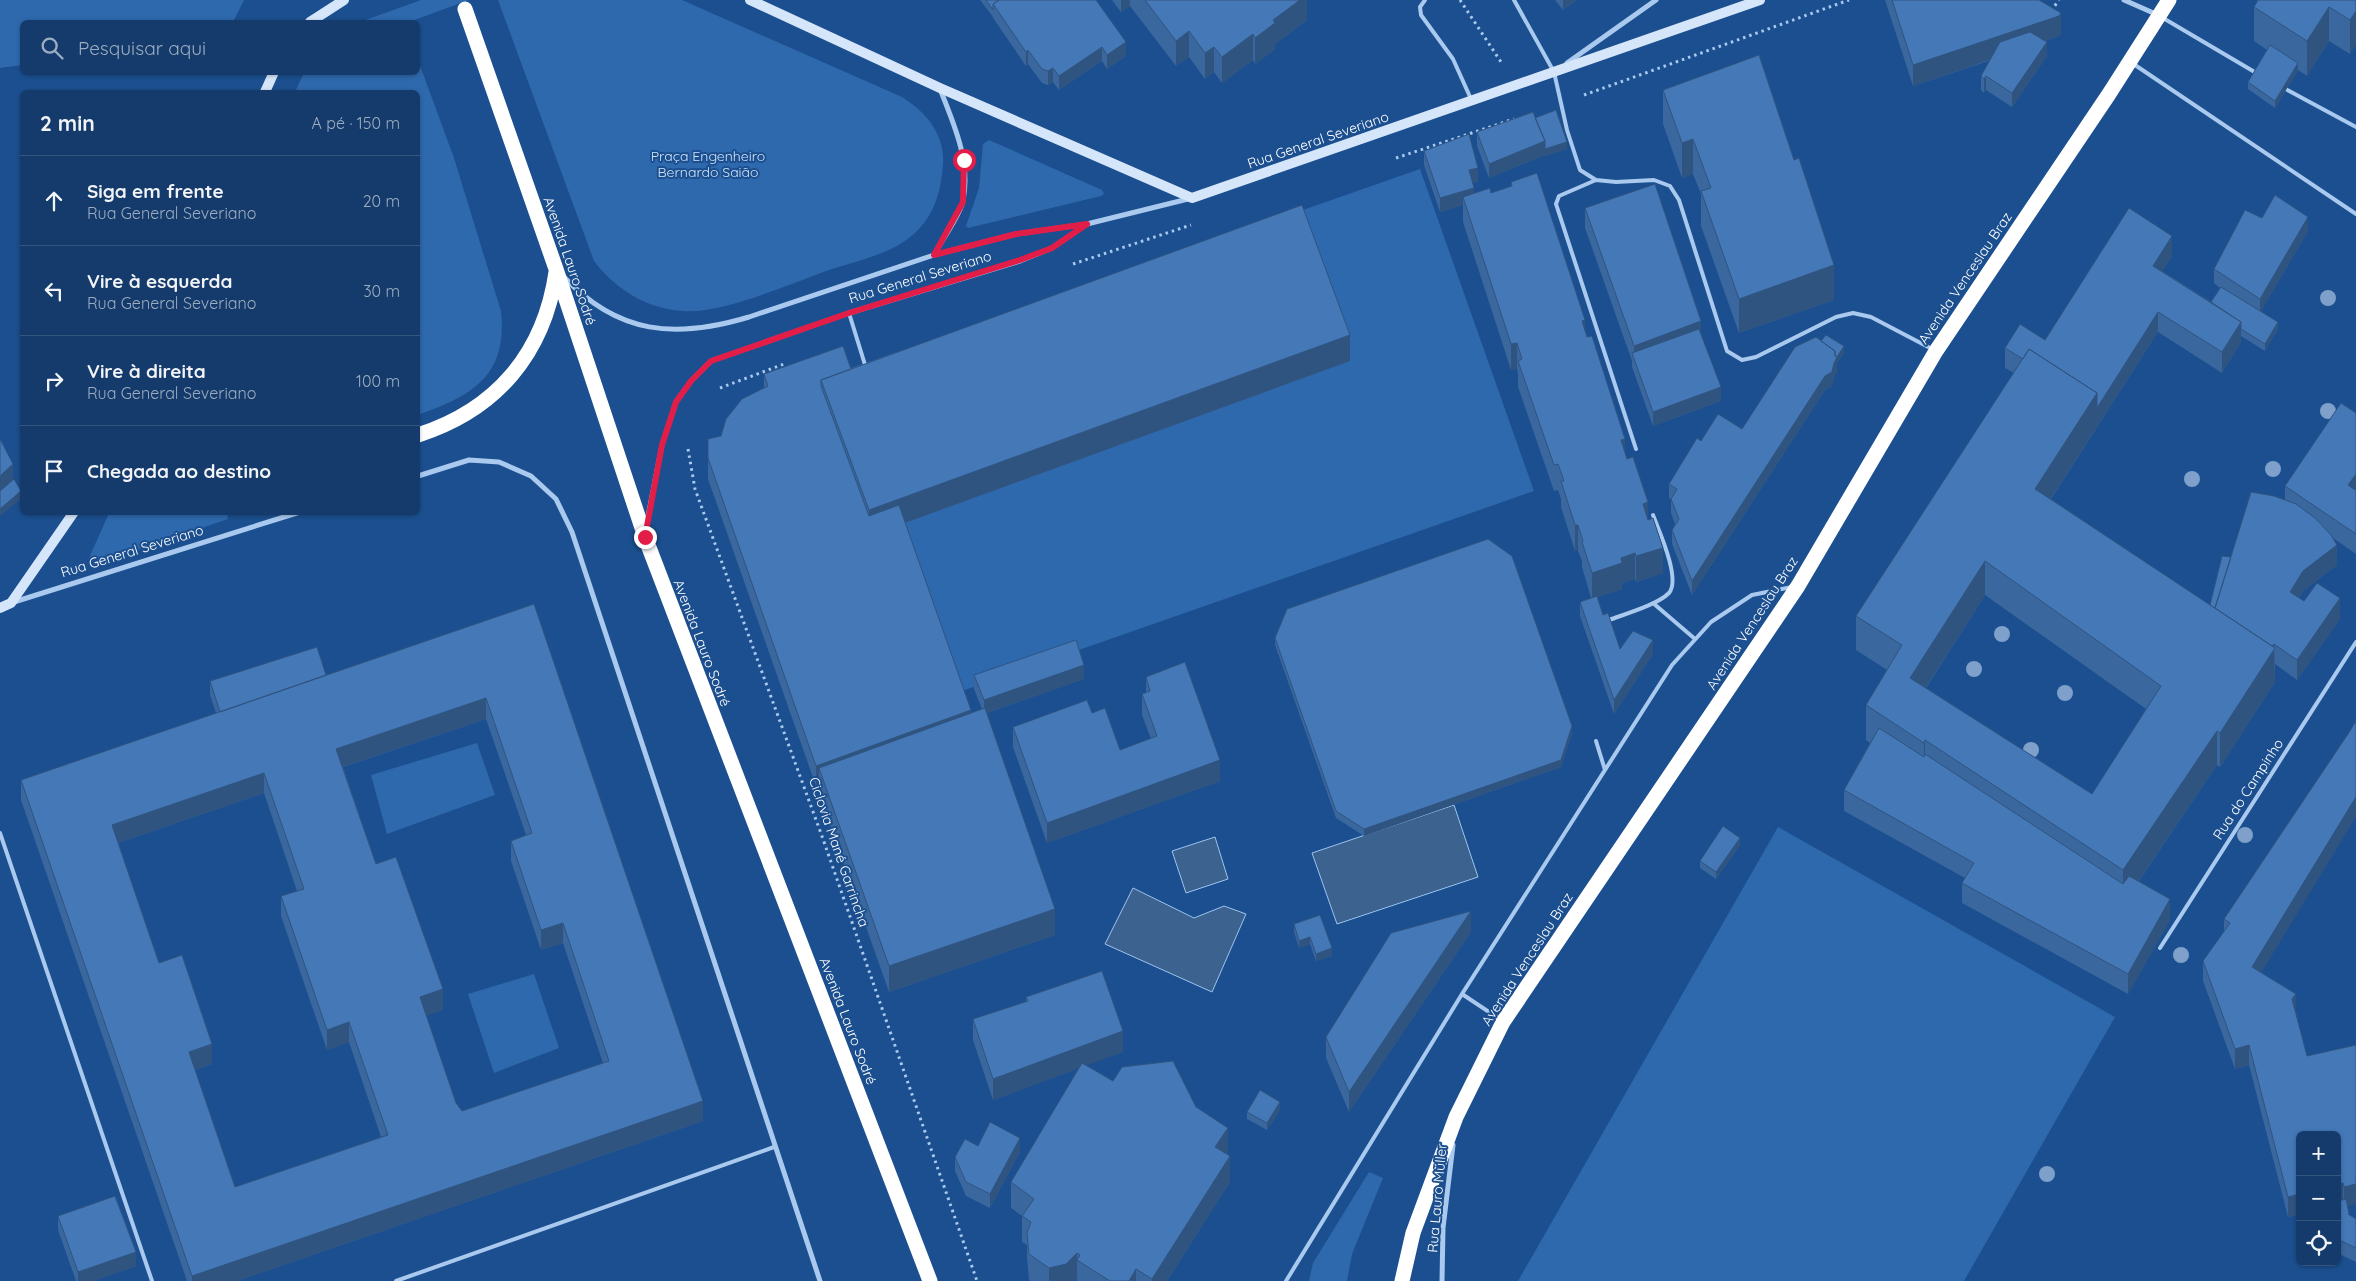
<!DOCTYPE html>
<html lang="pt">
<meta charset="utf-8">
<style>
:root{--surface:#143b6b;--page:#214673;--text:#f1f3f6;--muted:#9dadc1;--line:#33557e}
body{margin:0;font-family:Quicksand,sans-serif;background:var(--page);color:var(--text)}
.controls{position:absolute;right:15px;bottom:15px;display:grid;overflow:hidden;border-radius:8px;box-shadow:0 1px 4px #0004}
.controls button{width:45px;height:45px;display:grid;place-items:center;padding:0;border:0;border-bottom:1px solid var(--line);background:var(--surface);color:var(--text);font:25px sans-serif}
.stop{position:absolute;width:15px;height:15px;margin:-11px;border:4px solid #e11d48;border-radius:50%;background:#fff}
.stop.end{background:#e11d48;border-color:#fff;box-shadow:0 1px 5px #0008}
.list{margin:0;padding:0;list-style:none}
h2{display:flex;justify-content:space-between;align-items:center;height:65px;margin:0;padding:0 20px;font-size:21px}
h2 small{font-size:16px;font-weight:400;color:var(--muted)}
.list li{display:grid;grid-template-columns:32px 1fr auto;gap:15px;align-items:center;box-sizing:border-box;height:90px;padding:0 20px;border-top:1px solid var(--line)}
.list b{display:block;font-size:19px;white-space:nowrap}
.list p{margin:0;font-size:16px;white-space:nowrap;color:var(--muted)}
.list em{font-size:16px;font-style:normal;color:var(--muted)}
.icon{flex:none;width:28px;height:28px;fill:none;stroke:currentColor;stroke-width:2;stroke-linecap:round;stroke-linejoin:round}
.map{position:relative;flex:none;width:2356px;height:1281px;overflow:hidden}
.search{position:absolute;background:var(--surface);box-shadow:0 1px 4px #0004;left:20px;top:20px;width:400px;height:55px;display:flex;align-items:center;gap:12px;box-sizing:border-box;padding:0 18px;border-radius:8px;color:var(--muted);font-size:19px}
.panel{position:absolute;background:var(--surface);box-shadow:0 1px 4px #0004;left:20px;top:90px;width:400px;height:425px;border-radius:8px}
.map>svg:first-child{display:block}
.green{fill:#2e69ad}
.water{fill:#3c6290;stroke:#9cc4f0}
.lines{fill:none;stroke-linecap:round;stroke-linejoin:round}
.path{stroke:#a9c9ee;stroke-width:3;stroke-dasharray:2.5 4;stroke-linecap:butt}
.lane{stroke:#a9c9ee;stroke-width:4}
.street{stroke:#a9c9ee;stroke-width:5}
.secondary{stroke:#d6e6fa;stroke-width:10}
.highway{stroke:#fff;stroke-width:15}
.tree{fill:#7ea0ca}
.wall{fill:#3a679d;fill-rule:evenodd}
.shaded-wall{fill:#305480}
.building{fill:#4478b7;stroke:#305480;fill-rule:evenodd}
.route{stroke:#e11d48;stroke-width:6}
.labels{text-anchor:middle;dominant-baseline:central;stroke-width:4;stroke-linejoin:round;paint-order:stroke}
.street-label{font-size:14px;fill:#fff;stroke:#1b4f8f}
.park-label{font-size:14px;fill:#cfe3fa;stroke:#1b4f8f}
</style>
<div class="map">
<svg width="2356" height="1281" viewBox="0 0 2356 1281">
<rect width="100%" height="100%" fill="#1b4f8f"/>
<path class="green" d="M0 0H244L233 22H22V65L0 68Z
M421 0H469L409 22H360Z
M498 0H682L902 97C926 112 945 134 943 164 941 191 935 214 915 233 910 238 903 242 897 246 876 257 851 263 829 270 790 284 722 314 683 311 647 309 615 289 594 261Z
M418 60 454 158 501 311C508 376 472 396 418 415V92H295L304 73 418 72Z
M989 140 1102 190 1104 194 1101 196 968 228 966 226 979 188 983 144Z
M1420 169 1534 491 962 691 848 369Z
M109 513H227L228 519 92 565 88 561 89 558Z
M477 743 495 795 387 834 371 775Z
M1778 827 2115 1017 1964 1281H1518Z
M534 974 559 1048 494 1073 468 994Z
M1369 1172 1383 1178 1352 1254 1347 1281H1309L1313 1263Z"/>
<path class="water" d="M1454 805 1478 877 1337 924 1312 853Z
M1215 837 1228 879 1186 893 1172 851Z
M1133 888 1194 918 1224 906 1246 914 1212 992 1105 944Z"/>
<g class="lines">
<path class="path" d="M1460 0 1501 62
M2051 11 2059 0
M1584 95 1849 0
M1396 158 1514 119
M1073 264 1191 225
M720 388 784 364
M688 449 695 489 823 839 977 1281"/>
<path class="lane" d="M1425 0 1420 7 1421 15 1453 59 1471 99
M1514 0 1554 72 1567 130 1580 170 1596 180 1616 182 1654 180 1670 186 1679 200 1727 351 1742 360 1756 357 1836 317 1853 313 1871 317 1934 350
M2163 18 2258 74
M2132 63 2356 214
M2282 87 2356 127
M1596 180 1559 196 1556 204 1636 449
M849 313 866 368
M1653 603 1695 639
M1609 620C1625 614 1657 605 1669 593 1681 579 1659 531 1653 515
M1596 741 1605 770
M0 833 152 1281
M2160 948 2356 642
M1462 994 1501 1020
M396 1281 774 1147
M1286 1281 1462 994 1672 665 1711 622 1752 595 1792 587"/>
<path class="street" d="M2124 0 2158 15
M1567 63 1656 0
M934 255C941 242 961 213 963 201 971 162 954 124 940 89
M563 276C618 335 676 339 749 317L934 255 1016 234 1087 224 1188 199
M418 476 469 460 499 462 531 476 556 499 572 532 820 1281
M646 527 662 445 676 402 691 381 711 361 849 313 1020 261 1052 248 1084 226
M14 602 300 512
M1442 1281 1443 1228 1453 1145"/>
<path class="secondary" d="M750 0 940 88 1192 198 1760 0
M310 22 344 0
M265 92 274 72
M0 608 11 603 74 512"/>
<path class="highway" d="M465 9 556 269 645 537 930 1281
M418 435C496 410 544 354 556 272
M1402 1281 1413 1233 1456 1117 1503 1022 1798 586 1936 351 2109 94 2169 0"/>
</g>
<g class="tree">
<circle cx="2328" cy="298" r="8"/>
<circle cx="2328" cy="411" r="8"/>
<circle cx="2273" cy="469" r="8"/>
<circle cx="2192" cy="479" r="8"/>
<circle cx="2002" cy="634" r="8"/>
<circle cx="1974" cy="669" r="8"/>
<circle cx="2065" cy="693" r="8"/>
<circle cx="2031" cy="750" r="8"/>
<circle cx="2245" cy="835" r="8"/>
<circle cx="2181" cy="955" r="8"/>
<circle cx="2047" cy="1174" r="8"/>
</g>
<path class="wall" d="M980 0H1096L1126 56 1107 69 1102 61 1059 90 1053 82 1048 85 1042 83 1028 64 1026 66 993 18V17Z
M1112 0H1307V20L1275 44V49L1255 64 1253 60 1222 83 1214 72 1205 79 1189 57 1176 66 1130 6 1121 12Z
M1555 0H1577L1563 10Z
M1885 0H2039L2061 34 2059 36 2045 41 2047 56 2012 107 1986 90 1984 93 1981 90V76L1991 60 1913 86Z
M2356 0 2350 54 2329 41 2307 76 2298 70 2275 108 2248 89V82L2267 50 2254 41V7Z
M1663 90 1834 300 1739 333 1701 226V194L1693 174 1682 178 1663 124Z
M1535 118 1567 149 1545 156V155L1489 178 1477 146V132Z
M1424 151 1478 182 1473 183 1474 193H1491L1511 186V182L1585 331 1625 456 1648 520 1663 573 1636 582 1635 579 1622 583V589L1597 597 1603 615 1620 649 1653 654 1614 714 1580 616V602L1591 598 1582 567V561L1578 551H1575L1561 507V499L1558 490 1554 491 1518 387V373L1517 369 1511 370 1463 222V205L1440 212 1424 165Z
M1585 208 1701 335 1721 401 1653 426 1632 367V361L1585 228Z
M2262 218 2308 231 2261 311 2278 329 2265 351 2241 336V342L2222 373 2158 332 2051 499 2210 605 2231 557 2285 500V486L2356 413V554L2333 538 2337 565 2303 591 2299 598 2340 619 2297 680 2275 664V682L2220 767 2217 765 2139 881 2170 920 2128 994 1962 903V883L1965 878 1844 811V790L1870 743 1866 740V705L1887 670 1856 650V616L2014 373 2005 368V348L2045 340 2172 256 2162 271 2211 302 2220 288 2214 283V269ZM1985 595 2146 709 2092 794 1926 688Z
M1821 341 1844 353 1837 363V371L1834 377 1832 386 1825 390 1692 595 1672 544V530L1675 524 1671 513V499L1669 498V484L1701 441 1742 429Z
M1350 361 905 523 971 713 982 709 974 689V675L1084 679 987 713 1055 935 889 992 819 794V785L816 786 708 479V439L721 436 764 388V374L851 369Z
M534 604 703 1121 237 1281H187L21 800V780L216 713 210 695V681L326 675ZM486 719 526 835 511 841V861L541 950 563 943 603 1063 462 1111 456 1103 426 1015 443 1010 376 864 343 767ZM264 793 297 891 281 896V916L327 1050 349 1042 381 1137 235 1187 195 1070 212 1064 159 963 118 843Z
M1275 638 1572 733 1561 767 1364 836 1336 818 1275 645Z
M1146 677 1220 781 1047 843 1013 747V727L1092 713 1120 750 1151 739 1142 715V694L1146 693Z
M2348 734 2261 973 2296 1013 2307 1056 2356 1045 2348 1206 2349 1215 2356 1219V1262L2337 1253V1135H2300V1214L2288 1217 2249 1065 2235 1069 2203 981V961L2224 932V919Z
M1740 845 1716 879 1700 868V861Z
M1294 924 1332 956 1316 961 1310 944 1299 948 1294 932Z
M1471 932 1349 1112 1326 1058V1037Z
M1026 997 1123 1052 1086 1065 1113 1081 1196 1107 1228 1154 1230 1182 1167 1281H1077V1279L1075 1281H1031L1029 1280 1027 1258V1245L1022 1242V1216L1011 1208V1182L1079 1068 993 1100 973 1040V1019L1026 1002Z
M1280 1110 1267 1130 1247 1119V1112Z
M978 1146 1020 1152 990 1208 966 1196 955 1171V1157Z
M58 1216 136 1266 94 1281H76L58 1230Z"/>
<path class="shaded-wall" d="M1121 0H1130V6L1121 12Z
M1300 0H1307V20L1275 44V49L1255 64V38L1273 20Z
M1563 0H1577L1563 10Z
M2329 7V41L2307 76V41Z
M2356 11V45L2350 54V20Z
M2061 13V34L2059 36 1913 86V65Z
M1189 31V57L1176 66V41Z
M1253 34V60L1222 83V57Z
M1126 42V56L1107 69V55Z
M2047 42V56L2012 107V93Z
M1102 47V61L1059 90V76Z
M1214 47V72L1205 79V53Z
M1028 50V64L1026 66V52Z
M2298 63V70L2275 108V101Z
M1053 68V82L1048 85V71Z
M1986 76V90L1984 93V79Z
M1693 139V174L1682 178V143Z
M1545 141V155L1489 178V164Z
M1567 142V149L1545 156V149Z
M1478 168V182L1469 184V170Z
M1474 188V202L1463 197V205L1440 212V198Z
M2308 217V231L2260 313V299Z
M2172 236V256L2153 286V266Z
M1834 265V300L1739 333V299Z
M2158 312V332L2035 523V489L2097 393Z
M1585 320V346L1582 321Z
M1701 321V341L1634 358V346Z
M2241 322V342L2222 373V352Z
M2278 322V329L2265 351V344Z
M1350 335V361L869 536V510Z
M1517 343V369L1511 370V344Z
M1844 346V353L1837 363V371L1834 377 1832 386 1825 390 1692 595V581Z
M1721 387V401L1653 426V412Z
M1625 439V465L1621 440Z
M13 464V485L0 497V476Z
M2356 474V494L2348 485Z
M21 491V499L0 516V509Z
M1648 502V528L1643 504Z
M1575 525H1578V551H1575Z
M2337 545V565L2303 591 2290 613V592L2303 571Z
M1663 548V573L1636 582V556Z
M1635 553V579L1622 583V589L1592 599V573L1621 558Z
M1985 561V595L1910 712V678Z
M2340 598V619L2297 680V660Z
M1653 640V654L1614 714V700Z
M2274 644 2275 682 2220 767V733L2270 648Z
M1084 665V679L984 714V700Z
M486 698V719L336 769V749Z
M971 710V731L819 768V785L816 786V766Z
M1572 726V733L1561 767 1364 836V829Z
M2217 731V765L2123 904V870Z
M1925 740V774L1924 777V743Z
M1220 760V781L1047 843V823Z
M264 773V793L112 845V825Z
M2356 797V817L2252 988V967Z
M1740 838V845L1716 879V872Z
M2170 899V920L2128 994V974Z
M1055 909V935L889 992V966Z
M1471 911V932L1349 1112V1092Z
M563 923V943L541 950V930Z
M1310 937V944L1299 948V941Z
M1332 948V956L1316 961V954Z
M443 989V1010L420 1018V997Z
M2296 994V1014L2292 999Z
M349 1022V1042L327 1050V1030Z
M1123 1031V1052L993 1100V1079Z
M212 1044V1064L189 1072V1052Z
M2249 1045V1065L2235 1069V1049Z
M703 1101V1121L237 1281H192V1276Z
M1280 1102V1110L1267 1130V1123Z
M1228 1128V1154L1215 1173V1147Z
M1020 1138V1152L990 1208V1194Z
M1230 1156V1182L1167 1281H1152V1279Z
M2343 1183V1203L2337 1204V1184Z
M2356 1184V1204L2344 1207V1187Z
M2300 1194V1214L2288 1217V1197Z
M136 1252V1266L94 1281H78V1272Z
M1077 1253V1279L1075 1281H1049V1268Z
M1136 1269V1281H1129Z"/>
<path class="building" d="M986 0H999L993 4V10Z
M999 0H1096L1126 42 1107 55 1102 47 1059 76 1053 68 1048 71 1042 69 1028 50 1026 52 993 4Z
M1145 0H1300L1273 20 1275 23 1255 38 1253 34 1222 57 1214 47 1205 53 1189 31 1176 41Z
M1892 0H2039L2061 13 2059 16 1913 65Z
M2258 0H2356V11L2350 20 2329 7 2307 41 2254 7Z
M2030 32 2047 42 2012 93 1986 76 1984 79 1981 76 2000 42Z
M2270 45 2298 63 2275 101 2248 82Z
M1759 55 1794 160 1799 158 1834 265 1739 299 1701 191 1711 188 1693 139 1682 143 1663 90Z
M1556 110 1567 142 1545 149V141L1535 118Z
M1533 112 1545 141 1489 164 1477 132Z
M1469 134 1478 168 1469 170 1474 188 1440 198 1424 151Z
M1537 173 1585 320 1582 321 1587 337 1592 336 1625 439 1621 440 1627 459 1633 457 1648 502 1643 504 1648 520 1653 518 1663 548 1636 556 1635 553 1621 558 1622 563 1592 573 1582 542 1583 541 1578 525H1575L1561 481H1564L1558 464 1554 465 1518 361 1522 359 1517 343 1511 344 1463 197 1490 188 1491 193 1512 186 1511 182Z
M1655 184 1701 321 1634 346 1585 208Z
M2275 195 2308 217 2260 299 2214 269 2245 210 2262 218Z
M1302 205 1350 335 869 510 821 380Z
M2129 208 2172 236 2153 266 2241 322 2222 352 2158 312 2097 408V393L2029 349 2023 359 2005 348 2020 324 2045 340Z
M2221 287 2278 322 2265 344 2241 329V322L2211 302Z
M1699 329 1721 387 1653 412 1632 353Z
M1826 335 1844 346 1837 357 1835 356V351L1821 341Z
M1816 337 1835 351V355L1837 357 1834 363 1832 372 1825 376 1692 581 1672 530 1679 519 1671 499 1677 489 1669 484 1697 438 1701 441 1718 414 1742 429 1795 347Z
M843 346 851 369 821 380V386L869 516 899 505 971 710 816 766 708 458V439L721 436 726 419 742 399 768 386 764 374Z
M2029 349 2097 393 2035 489 2275 648 2220 733 2217 731 2123 870 1925 740 1924 743 1866 705 1902 645 1856 616ZM1985 561 2161 686 2092 794 1910 678Z
M2341 403 2356 413V474L2348 485 2355 490 2356 488V534L2285 486Z
M0 439 13 464 0 476Z
M14 479 21 491 0 509V491Z
M2251 492 2274 496 2296 504 2315 518 2331 535 2337 545 2303 571 2290 592 2304 601 2317 583 2340 598 2297 660 2274 644 2272 646 2215 608Z
M1488 539 1512 556 1572 726 1561 760 1364 829 1336 811 1275 638 1287 609Z
M2222 556 2231 557 2215 608 2210 605Z
M1597 596 1603 615 1608 613 1620 649 1633 631 1653 640 1614 700 1580 602Z
M534 604 703 1101 192 1276 21 780ZM486 698 532 833 511 841 541 930 563 923 609 1061 462 1111 456 1103 420 997 443 989 396 857 376 864 336 749ZM264 773 304 889 281 896 327 1030 349 1022 388 1135 235 1187 189 1052 212 1044 182 955 159 963 112 825Z
M1076 640 1084 665 984 700 974 675Z
M317 647 326 675 220 712 210 681Z
M1185 662 1220 760 1047 823 1013 727 1087 700 1092 713 1105 708 1120 750 1157 736 1142 694 1150 691 1146 677Z
M985 708 1055 909 889 966 819 768Z
M2356 721V797L2252 967 2296 994 2292 999 2307 1056 2356 1045V1184L2344 1187 2343 1183 2337 1184V1135H2300V1194L2288 1197 2249 1045 2235 1049 2203 961 2230 923 2224 919 2348 734Z
M1879 728 1924 757 1925 754 2123 884 2129 876 2170 899 2128 974 1962 883 1974 863 1844 790Z
M1723 826 1740 838 1716 872 1700 861Z
M1471 911 1349 1092 1326 1037 1391 933Z
M1320 915 1332 948 1316 954 1310 937 1299 941 1294 924Z
M1102 971 1123 1031 993 1079 973 1019 1028 1001 1026 997Z
M1173 1061 1196 1107 1228 1128 1215 1147 1230 1156 1152 1279 1136 1269 1129 1281H1110L1077 1260 1080 1255 1077 1253 1066 1264 1049 1268 1029 1254 1027 1233 1031 1222 1022 1216 1034 1199 1011 1182 1082 1063 1113 1081 1122 1067Z
M1260 1090 1280 1102 1267 1123 1247 1112Z
M990 1122 1020 1138 990 1194 966 1182 955 1157 965 1139 978 1146Z
M115 1196 136 1252 78 1272 58 1216Z
M2346 1199 2349 1214H2348L2356 1219V1248L2337 1239V1201Z"/>
<g class="lines">
<path class="route" d="M645 537 662 445 676 402 691 381 711 361 849 313 1020 260 1052 248 1087 224 1016 234 934 255 963 202 964 160"/>
</g>
<g class="labels">
<g class="street-label">
<text transform="translate(1318 140) rotate(-19)">Rua General Severiano</text>
<text transform="translate(570 261) rotate(71)">Avenida Lauro Sodré</text>
<text transform="translate(920 277) rotate(-17)">Rua General Severiano</text>
<text transform="translate(1965 278) rotate(-56)">Avenida Venceslau Braz</text>
<text transform="translate(132 551) rotate(-17)">Rua General Severiano</text>
<text transform="translate(1752 623) rotate(-57)">Avenida Venceslau Braz</text>
<text transform="translate(702 643) rotate(69)">Avenida Lauro Sodré</text>
<text transform="translate(2248 789) rotate(-57)">Rua do Campinho</text>
<text transform="translate(839 852) rotate(71)">Ciclovia Mané Garrincha</text>
<text transform="translate(1527 959) rotate(-57)">Avenida Venceslau Braz</text>
<text transform="translate(848 1021) rotate(69)">Avenida Lauro Sodré</text>
<text transform="translate(1437 1198) rotate(-85)">Rua Lauro Müller</text>
</g>
<g class="park-label">
<text x="708" y="156">Praça Engenheiro<tspan x="708" dy="16">Bernardo Saião</tspan></text>
</g>
</g>
</svg>
<div class="controls">
<button>+</button>
<button>−</button>
<button><svg class="icon" aria-label="locate" viewBox="0 0 24 24"><circle cx="12" cy="12" r="6"/><path d="M12 2v4M12 18v4M2 12h4M18 12h4"/></svg></button>
</div>
<div class="stop" style="left:964px;top:160px"></div>
<div class="stop end" style="left:645px;top:537px"></div>
<div class="search"><svg class="icon" aria-label="search" viewBox="0 0 24 24"><circle cx="10" cy="10" r="6"/><path d="M15 15l6 6"/></svg>Pesquisar aqui</div>
<section class="panel">
<h2>2 min<small>A pé · 150 m</small></h2>
<ul class="list">
<li><svg class="icon" aria-label="ahead" viewBox="0 0 24 24"><path d="M12 20V5M6 11l6-6 6 6"/></svg><div><b>Siga em frente</b><p>Rua General Severiano</p></div><em>20 m</em></li>
<li><svg class="icon" aria-label="left" viewBox="0 0 24 24"><path d="M17 20v-9H6M10 6l-5 5 5 5"/></svg><div><b>Vire à esquerda</b><p>Rua General Severiano</p></div><em>30 m</em></li>
<li><svg class="icon" aria-label="right" viewBox="0 0 24 24"><path d="M7 20v-9h11M14 6l5 5-5 5"/></svg><div><b>Vire à direita</b><p>Rua General Severiano</p></div><em>100 m</em></li>
<li><svg class="icon" aria-label="arrive" viewBox="0 0 24 24"><path d="M6 21V4h12l-3 4 3 4H6"/></svg><div><b>Chegada ao destino</b></div></li>
</ul>
</section>
</div>
